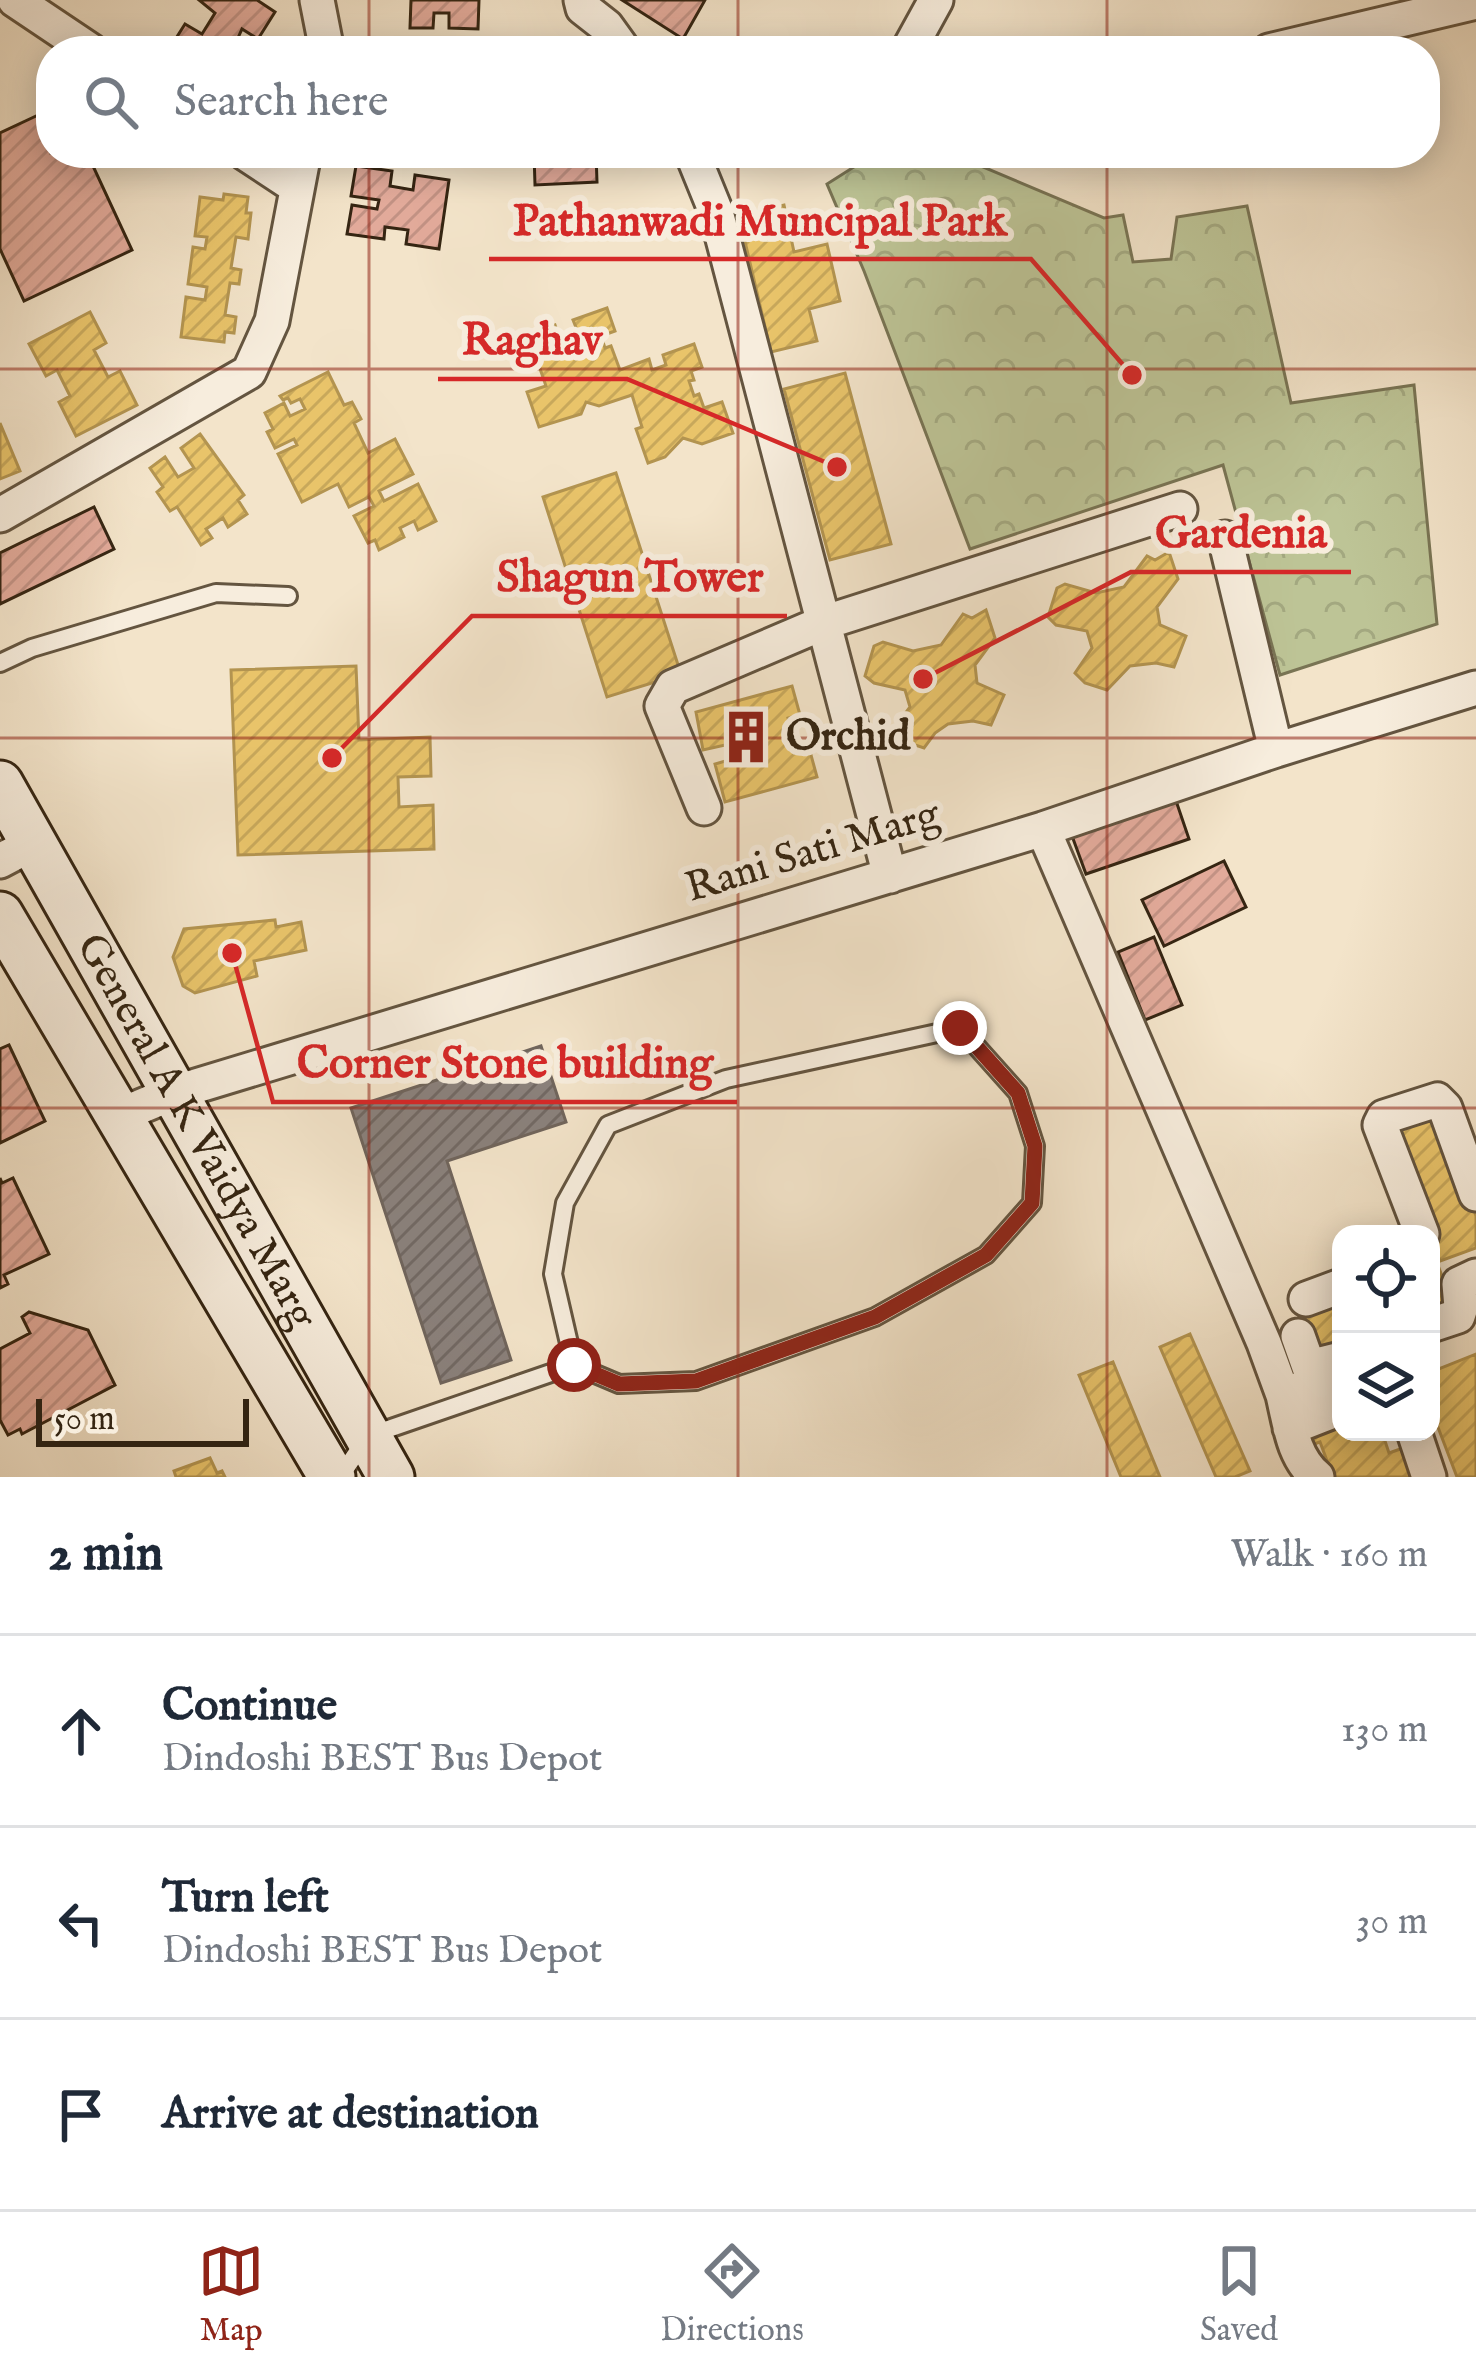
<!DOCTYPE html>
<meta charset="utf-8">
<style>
:root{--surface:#fff;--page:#f2f2f3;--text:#1f2937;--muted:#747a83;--line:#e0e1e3;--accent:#8f2418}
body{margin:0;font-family:"IM FELL English",serif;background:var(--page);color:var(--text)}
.controls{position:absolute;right:36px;bottom:36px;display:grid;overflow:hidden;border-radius:24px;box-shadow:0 6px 30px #0003}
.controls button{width:108px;height:108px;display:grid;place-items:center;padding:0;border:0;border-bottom:3px solid var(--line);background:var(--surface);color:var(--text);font:60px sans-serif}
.scale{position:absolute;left:36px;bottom:30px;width:213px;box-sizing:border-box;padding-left:12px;border:6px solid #352512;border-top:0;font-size:33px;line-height:42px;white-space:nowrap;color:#352512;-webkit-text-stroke:9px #f7eddd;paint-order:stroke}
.stop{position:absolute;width:36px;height:36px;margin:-27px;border:9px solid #8f2418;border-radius:50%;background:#fff}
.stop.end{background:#8f2418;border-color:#fff;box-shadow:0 3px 12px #0008}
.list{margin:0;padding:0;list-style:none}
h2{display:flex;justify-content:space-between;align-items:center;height:156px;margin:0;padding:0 48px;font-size:51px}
h2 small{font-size:39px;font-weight:400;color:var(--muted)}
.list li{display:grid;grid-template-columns:78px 1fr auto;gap:36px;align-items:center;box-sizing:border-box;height:192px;padding:0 48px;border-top:3px solid var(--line)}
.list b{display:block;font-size:45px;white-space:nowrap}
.list p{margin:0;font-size:39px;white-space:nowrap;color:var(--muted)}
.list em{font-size:39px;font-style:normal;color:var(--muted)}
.icon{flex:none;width:66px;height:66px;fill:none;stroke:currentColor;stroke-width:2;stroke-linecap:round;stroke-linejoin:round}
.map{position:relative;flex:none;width:1476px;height:1477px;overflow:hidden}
.search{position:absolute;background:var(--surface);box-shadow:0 6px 30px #0003;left:36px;right:36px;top:36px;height:132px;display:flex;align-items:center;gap:30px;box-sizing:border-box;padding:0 42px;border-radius:48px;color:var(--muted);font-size:45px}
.sheet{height:732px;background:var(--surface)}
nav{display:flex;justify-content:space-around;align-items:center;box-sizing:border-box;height:168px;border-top:3px solid var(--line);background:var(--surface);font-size:33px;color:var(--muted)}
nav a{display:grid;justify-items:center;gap:6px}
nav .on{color:var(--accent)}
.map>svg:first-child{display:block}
.forest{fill:url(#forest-crowns);stroke:#797454;stroke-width:3}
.homes{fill:url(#homes-hatch);stroke:#b39450;stroke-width:3}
.industry{fill:url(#industry-hatch);stroke:#70655c;stroke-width:3}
.building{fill:url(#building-hatch);stroke:#352512;stroke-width:3}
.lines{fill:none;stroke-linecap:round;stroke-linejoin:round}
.lane-casing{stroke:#645540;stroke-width:22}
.street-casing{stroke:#645540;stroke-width:39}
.secondary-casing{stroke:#352512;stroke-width:51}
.lane{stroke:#f7eddd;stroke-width:16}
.street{stroke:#f7eddd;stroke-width:33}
.secondary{stroke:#f7eddd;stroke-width:45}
.route{stroke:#8f2418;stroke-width:15}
.grid{fill:none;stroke:#8f2418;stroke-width:3;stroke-opacity:0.55}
.labels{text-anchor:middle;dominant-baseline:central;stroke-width:12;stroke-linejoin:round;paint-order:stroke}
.poi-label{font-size:42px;font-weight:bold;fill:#352512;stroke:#f7eddd;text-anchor:start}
.street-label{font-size:42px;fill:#352512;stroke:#f7eddd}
.leader{fill:none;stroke:#d62828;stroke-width:4.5}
.callout-dot{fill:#d62828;stroke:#f7eddd;stroke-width:4.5}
.callout-label{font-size:45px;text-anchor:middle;font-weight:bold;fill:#d62828;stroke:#f7eddd;stroke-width:12;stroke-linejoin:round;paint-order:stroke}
</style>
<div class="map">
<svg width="1476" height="1477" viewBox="0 0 1476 1477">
<defs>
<pattern id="forest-crowns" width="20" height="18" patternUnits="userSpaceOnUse" patternTransform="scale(3)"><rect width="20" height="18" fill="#bdc496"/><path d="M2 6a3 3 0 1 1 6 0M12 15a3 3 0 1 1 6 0" fill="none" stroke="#a3a880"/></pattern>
<pattern id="homes-hatch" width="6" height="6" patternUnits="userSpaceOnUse" patternTransform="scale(3)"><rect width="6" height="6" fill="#e9c46a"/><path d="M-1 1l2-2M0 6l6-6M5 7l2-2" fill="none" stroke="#c8a85b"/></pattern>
<pattern id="industry-hatch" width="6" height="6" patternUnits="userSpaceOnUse" patternTransform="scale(3)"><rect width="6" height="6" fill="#8a817c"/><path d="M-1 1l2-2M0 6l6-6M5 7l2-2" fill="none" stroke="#726964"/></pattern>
<pattern id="building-hatch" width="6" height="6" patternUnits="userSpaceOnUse" patternTransform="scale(3)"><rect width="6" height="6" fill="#e2aa9a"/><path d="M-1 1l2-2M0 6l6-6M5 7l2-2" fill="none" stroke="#c29284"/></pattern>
</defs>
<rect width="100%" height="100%" fill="#f3e4ca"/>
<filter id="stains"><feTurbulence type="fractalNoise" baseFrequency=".00167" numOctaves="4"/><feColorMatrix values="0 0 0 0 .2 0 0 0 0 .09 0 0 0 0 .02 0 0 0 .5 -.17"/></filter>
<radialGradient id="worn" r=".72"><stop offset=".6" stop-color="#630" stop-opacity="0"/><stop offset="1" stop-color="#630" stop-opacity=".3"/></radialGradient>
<path class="forest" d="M876 153H950L1104 218 1123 215 1133 262 1171 259 1177 217 1247 206 1291 403 1414 385 1437 624 1280 675 1223 465 970 549 864 271 827 184Z"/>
<path class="homes" d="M224 194 248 197 246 213H251L248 239 236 237 231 268 241 270 239 284 230 283 225 315 236 317 234 333 225 332 224 342 181 337 186 297 205 300 207 287 188 284 193 247 205 249 207 237 195 236 200 197 223 200Z
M784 205 794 252 827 244 840 301 809 309 817 341 771 352 739 216Z
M607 308 615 331 601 336 605 348 611 346 620 370 649 359 652 370 666 365 663 355 694 344 702 367 691 371 694 380 689 381 694 396 699 394 704 408 722 402 733 433 702 444 683 438 665 457 648 463 636 429 642 427 632 395 599 406 586 402 581 414 539 427 527 392 546 386 537 360 522 365 512 340 555 325 559 337 577 330 573 320Z
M90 312 106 343 94 350 108 377 120 371 137 405 76 436 59 402 70 396 57 370 46 376 29 344Z
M328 372 344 405 352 402 361 419 354 423 368 453 395 439 413 474 379 491 384 501 418 484 436 521 418 530 414 521 400 528 404 537 379 550 375 540 368 543 354 516 374 506 369 497 349 507 338 484 302 502 278 454 297 445 294 439 275 448 267 432 273 429 265 413 284 403 290 416 305 409 300 399 291 403 288 398 283 400 280 396Z
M845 373 891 544 830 560 784 389Z
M0 423 20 471 0 479Z
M200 434 244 495 238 500 247 514 228 527 223 518 206 529 212 538 201 545 177 507 170 511 157 492 163 487 150 468 165 457 178 477 194 468 181 448Z
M616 473 681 674 607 697 543 497Z
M1169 552 1178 579 1157 607 1160 625 1186 636 1174 667 1156 663 1130 666 1107 690 1085 683 1075 673 1092 648 1087 631 1056 625 1048 617 1057 588 1065 584 1096 593 1124 587 1147 556 1155 560Z
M986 610 995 638 975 665 977 683 1004 695 991 725 973 721 948 724 935 733 924 748 903 741 892 731 910 707 905 690 874 683 865 676 874 646 883 642 913 651 941 645 963 614 972 618Z
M356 666 359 740 430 737 431 776 398 777 399 807 433 805 434 849 238 855 231 670Z
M792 686 800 715 788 718 796 747 808 744 817 777 725 802 715 764 729 760 725 745 703 750 696 712Z
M275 920 276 927 301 922 306 950 254 961 257 976 195 993 183 986 173 957 184 929Z
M1436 1109 1476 1216V1248L1440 1261 1390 1126Z
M1436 1260 1455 1311 1431 1320V1262Z
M1341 1295V1354L1317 1363 1297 1311Z
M1190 1334 1250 1471 1235 1477H1216L1160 1347Z
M1476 1354V1477H1457L1431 1409V1372Z
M1113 1362 1160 1477H1121L1079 1375Z
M1341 1413V1432H1382L1389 1453 1406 1447 1416 1477H1333L1320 1442 1305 1447 1299 1429Z
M210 1458 217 1473 222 1471 225 1477H176L174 1471Z"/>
<path class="industry" d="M541 1046 566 1122 447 1161 511 1360 441 1383 351 1108Z"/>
<path class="building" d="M199 0H257L275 12 258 39 242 29 232 51H168L185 24 202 34 215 13Z
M411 0H479L478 29 449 28V13H434L433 28H410Z
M622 0H705L683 39Z
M51 109V153H87L132 250 24 301 0 249V133Z
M534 153H596L597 182 535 185Z
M356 166 392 171 390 186 413 190 415 175 449 180 439 249 406 244 408 230 385 227 384 239 347 234 352 205 377 209 379 200 351 196Z
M94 507 114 549 0 604V553Z
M1172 789 1189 839 1086 874 1068 825Z
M1224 861 1246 907 1164 946 1142 900Z
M1154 937 1182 1005 1145 1020 1118 952Z
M9 1045 45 1121 0 1143V1049Z
M0 1178 2 1183 13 1178 49 1254 4 1275 8 1284 0 1288Z
M29 1312 88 1330 115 1385 22 1434 20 1429 8 1435 0 1420V1349L30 1333 22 1317Z"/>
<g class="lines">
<defs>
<path id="lane" d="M0 663 32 648 216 593 288 596
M340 1477 368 1436 574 1365 553 1274 565 1203 608 1125 726 1079 960 1028 1018 1093 1035 1146 1032 1203 986 1255 875 1317 696 1381 619 1384 574 1365"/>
<path id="street" d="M15 0 91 51
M317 0 327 51
M581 0 583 8 606 26 624 51
M908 51 936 0
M1269 51 1476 2
M245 153 295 186
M692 153 716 212 890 876
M0 515 249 372 272 321 304 153
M1225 538 1276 750
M704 808 662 706 673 687 823 623 1180 509
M1043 829 1264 1343 1283 1395 1341 1374
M0 861 34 843
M118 1116 173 1093 1043 829 1276 750 1476 688
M1422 1234 1380 1125 1384 1117 1437 1100 1445 1108 1476 1194
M1306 1299 1341 1286
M1431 1325 1458 1316 1461 1307 1459 1284 1476 1276
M1298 1336 1309 1367 1341 1359
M1283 1395C1290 1425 1293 1457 1317 1477
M1290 1428 1341 1408
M1414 1432 1429 1477"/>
<g id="secondary">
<path id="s1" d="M0 784 391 1477"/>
<path d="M0 915 332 1477"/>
</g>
</defs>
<use href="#lane" class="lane-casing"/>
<use href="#street" class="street-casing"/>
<use href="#secondary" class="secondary-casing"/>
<use href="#lane" class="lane"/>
<use href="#street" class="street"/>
<use href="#secondary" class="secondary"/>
</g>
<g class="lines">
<path class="route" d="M574 1365 619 1384 696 1381 875 1317 986 1255 1032 1203 1035 1146 1018 1093 960 1028"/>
</g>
<path class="grid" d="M369 0V51M738 0V51M1107 0V51M369 153V1477M738 153V1477M1107 153V1477M0 369H1476M0 738H1476M0 1108H1476"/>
<defs>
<symbol id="building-bare" viewBox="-9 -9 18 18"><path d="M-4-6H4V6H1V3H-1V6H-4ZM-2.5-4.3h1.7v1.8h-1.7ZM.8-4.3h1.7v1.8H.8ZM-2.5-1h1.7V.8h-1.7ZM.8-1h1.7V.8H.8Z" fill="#8f2418" stroke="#f7eddd" stroke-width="2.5" paint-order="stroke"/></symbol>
</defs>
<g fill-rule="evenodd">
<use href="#building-bare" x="708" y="699" width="76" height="76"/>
</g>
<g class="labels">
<g class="poi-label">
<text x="786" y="737">Orchid</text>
</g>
<g class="street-label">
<text transform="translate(813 852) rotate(-17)">Rani Sati Marg</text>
<text stroke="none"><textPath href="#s1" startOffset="399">General A K Vaidya Marg</textPath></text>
</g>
</g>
<path class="leader" d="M1132 375L1031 259H489M837 467L627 379H438M923 679L1131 572H1351M332 758L472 616H787M232 953L273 1102H737"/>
<g class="callout-dot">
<circle cx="1132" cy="375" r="12"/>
<circle cx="837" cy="467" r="12"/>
<circle cx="923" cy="679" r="12"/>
<circle cx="332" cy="758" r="12"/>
<circle cx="232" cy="953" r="12"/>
</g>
<g class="callout-label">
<text x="760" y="235">Pathanwadi Muncipal Park</text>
<text x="532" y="354">Raghav</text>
<text x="1241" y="547">Gardenia</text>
<text x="630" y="591">Shagun Tower</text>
<text x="505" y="1077">Corner Stone building</text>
</g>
<rect width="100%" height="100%" filter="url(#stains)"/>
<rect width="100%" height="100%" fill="url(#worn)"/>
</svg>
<div class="controls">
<button><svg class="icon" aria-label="locate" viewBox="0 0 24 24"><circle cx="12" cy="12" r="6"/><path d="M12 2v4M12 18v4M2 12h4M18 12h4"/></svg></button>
<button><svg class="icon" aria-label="layers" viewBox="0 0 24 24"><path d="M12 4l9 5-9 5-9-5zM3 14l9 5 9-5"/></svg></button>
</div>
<div class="scale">50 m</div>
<div class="stop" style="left:574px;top:1365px"></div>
<div class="stop end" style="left:960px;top:1028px"></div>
<div class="search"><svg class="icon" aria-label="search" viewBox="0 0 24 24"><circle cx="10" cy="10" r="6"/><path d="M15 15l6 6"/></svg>Search here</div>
</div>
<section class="sheet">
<h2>2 min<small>Walk · 160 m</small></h2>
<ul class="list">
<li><svg class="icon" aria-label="ahead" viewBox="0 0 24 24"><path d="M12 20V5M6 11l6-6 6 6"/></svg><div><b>Continue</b><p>Dindoshi BEST Bus Depot</p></div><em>130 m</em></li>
<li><svg class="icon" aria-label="left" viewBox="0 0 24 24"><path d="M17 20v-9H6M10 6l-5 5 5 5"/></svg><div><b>Turn left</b><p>Dindoshi BEST Bus Depot</p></div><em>30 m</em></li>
<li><svg class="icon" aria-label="arrive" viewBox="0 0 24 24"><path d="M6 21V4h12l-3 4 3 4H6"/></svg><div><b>Arrive at destination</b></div></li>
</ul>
</section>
<nav>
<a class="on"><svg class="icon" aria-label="map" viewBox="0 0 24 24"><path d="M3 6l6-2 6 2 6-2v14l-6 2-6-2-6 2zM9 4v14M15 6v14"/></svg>Map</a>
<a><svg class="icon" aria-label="directions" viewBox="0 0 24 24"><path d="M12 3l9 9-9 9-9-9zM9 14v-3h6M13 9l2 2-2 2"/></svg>Directions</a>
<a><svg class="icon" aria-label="saved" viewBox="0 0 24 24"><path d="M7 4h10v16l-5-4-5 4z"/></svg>Saved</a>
</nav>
